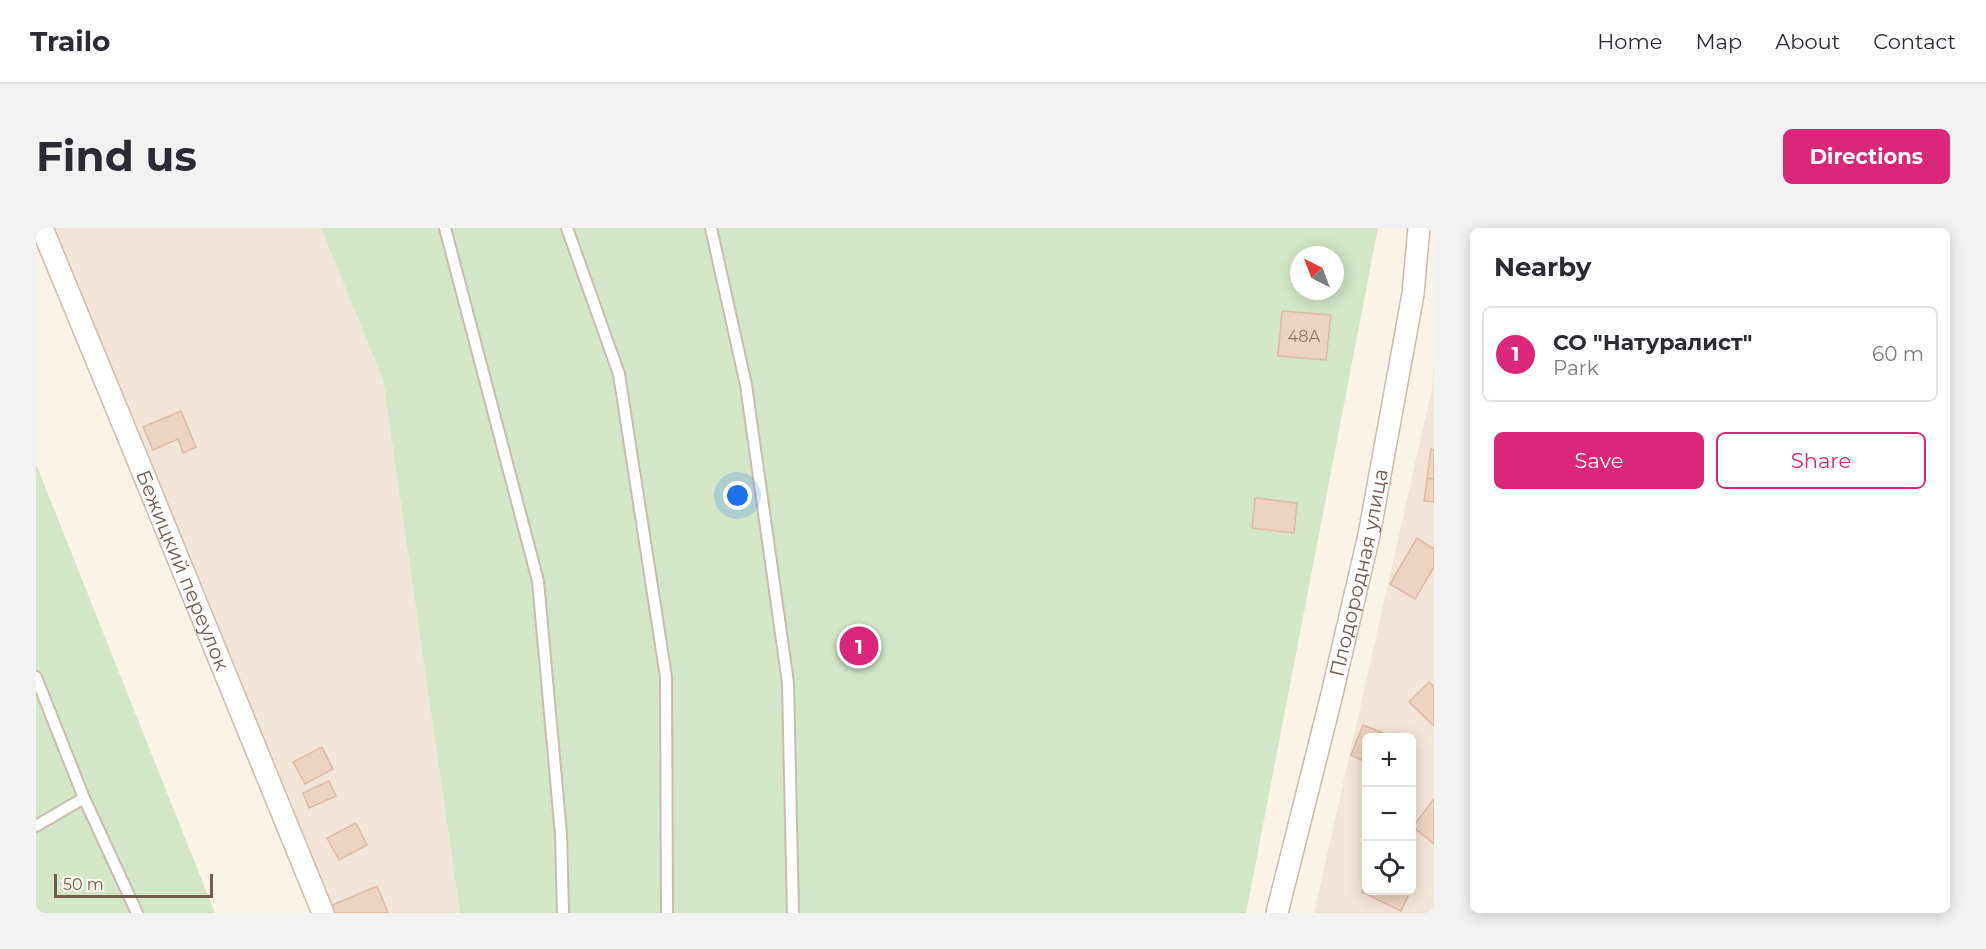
<!DOCTYPE html>
<meta charset="utf-8">
<style>
:root{--surface:#fff;--page:#f2f2f3;--text:#2b2b33;--muted:#7c7c81;--line:#e1e1e2;--accent:#db2777}
body{margin:0;font-family:Montserrat,sans-serif;background:var(--page);color:var(--text)}
.controls{position:absolute;right:18px;bottom:18px;display:grid;overflow:hidden;border-radius:9px;box-shadow:0 3px 15px #0003}
.controls button{width:54px;height:54px;display:grid;place-items:center;padding:0;border:0;border-bottom:2px solid var(--line);background:var(--surface);color:var(--text);font:30px sans-serif}
.compass{position:absolute;left:1254px;top:18px;width:54px;height:54px;border-radius:50%;background:var(--surface);box-shadow:0 3px 15px #0003;rotate:318deg}
.scale{position:absolute;left:18px;bottom:15px;width:159px;box-sizing:border-box;padding-left:6px;border:3px solid #715c4e;border-top:0;font-size:16px;line-height:21px;white-space:nowrap;color:#715c4e;-webkit-text-stroke:4px #fdf7ee;paint-order:stroke}
.you{position:absolute;left:702px;top:268px;width:21px;height:21px;margin:-15px;border:4px solid #fff;border-radius:50%;background:#1a73e8;box-shadow:0 0 0 9px #1a73e833}
.badge{display:grid;place-items:center;width:39px;height:39px;border-radius:50%;background:var(--accent);color:#fff;font-size:20px;font-weight:700}
.pin{position:absolute;translate:-50% -50%;border:3px solid #fff;box-shadow:0 2px 6px #0006}
.list{margin:0;padding:0;list-style:none}
h2{display:flex;justify-content:space-between;align-items:center;height:78px;margin:0;padding:0 24px;font-size:26px}
h2 small{font-size:20px;font-weight:400;color:var(--muted)}
.list li{display:grid;grid-template-columns:39px 1fr auto;gap:18px;align-items:center;box-sizing:border-box;height:96px;margin:0 12px 12px;padding:0 12px;border:2px solid var(--line);border-radius:9px}
.list b{display:block;font-size:22px;white-space:nowrap}
.list p{margin:0;font-size:20px;white-space:nowrap;color:var(--muted)}
.list em{font-size:20px;font-style:normal;color:var(--muted)}
.actions{display:flex;gap:12px;padding:18px 24px}
.actions a{flex:1;padding:14px 0;border:2px solid var(--accent);border-radius:9px;text-align:center;font-size:21px;color:var(--accent)}
.actions .main{background:var(--accent);color:#fff}
.icon{flex:none;width:33px;height:33px;fill:none;stroke:currentColor;stroke-width:2;stroke-linecap:round;stroke-linejoin:round}
.map{position:relative;flex:none;width:1398px;height:685px;overflow:hidden;border-radius:9px}
header{display:flex;align-items:center;gap:36px;box-sizing:border-box;height:84px;padding:0 30px;background:var(--surface);border-bottom:2px solid var(--line)}
header strong{font-size:28px}
nav{display:flex;gap:33px;margin-inline-start:auto;font-size:21px}
.intro{display:flex;align-items:center;justify-content:space-between;box-sizing:border-box;height:144px;padding:0 36px}
h1{margin:0;font-size:42px}
.button{padding:15px 27px;border-radius:9px;background:var(--accent);color:#fff;font-size:21px;font-weight:700}
main{display:flex;gap:36px;padding:0 36px}
aside{flex:1;background:var(--surface);border-radius:9px;box-shadow:0 3px 15px #0003}
.map>svg:first-child{display:block}
.residential{fill:#f1e5d7;fill-rule:evenodd}
.green{fill:#d3e6c7;fill-rule:evenodd}
.building{fill:#edd4c2;stroke:#debba4;stroke-width:1.5}
.lines{fill:none;stroke-linecap:round;stroke-linejoin:round}
.lane-casing{stroke:#cbbcaf;stroke-width:14}
.street-casing{stroke:#cbbcaf;stroke-width:24}
.lane{stroke:#fff;stroke-width:10}
.street{stroke:#fff;stroke-width:21}
.labels{text-anchor:middle;dominant-baseline:central;stroke-width:6;stroke-linejoin:round;paint-order:stroke}
.number-label{font-size:16px;fill:#907a6b}
.street-label{font-size:20px;fill:#715c4e;stroke:#fdf7ee}
</style>
<header>
<strong>Trailo</strong>
<nav><a>Home</a><a>Map</a><a>About</a><a>Contact</a></nav>
</header>
<div class="intro"><h1>Find us</h1><a class="button">Directions</a></div>
<main>
<div class="map">
<svg width="1398" height="685" viewBox="0 0 1398 685">
<rect width="100%" height="100%" fill="#faf3e8"/>
<path class="residential" d="M19 0H285L347 152 424 685H294Z
M1398 133V685H1278L1396 160ZM1330 509H1376V662H1330Z"/>
<path class="green" d="M285 0H1342L1210 685H424L347 152ZM1263 27H1299V63H1263Z
M0 236 179 685H0Z"/>
<path class="building" d="M1246 83 1295 87 1290 132 1242 128Z
M145 183 160 219 147 225 142 211 117 222 107 199Z
M1395 221 1398 222V251L1391 250Z
M1391 250 1398 251V274L1388 273Z
M1219 270 1261 275 1258 305 1216 300Z
M1381 310 1398 321V339L1379 371 1354 356Z
M1393 454 1398 459V498L1373 474Z
M1327 497 1357 509H1330V534L1315 527Z
M286 519 297 541 269 556 257 534Z
M293 553 300 568 273 580 267 565Z
M1397 572 1398 573V616L1377 599Z
M320 595 331 617 303 632 291 610Z
M1330 654V662H1370L1374 664 1365 683 1326 664Z
M341 658 352 685H294L292 679Z"/>
<g class="lines">
<defs>
<path id="lane" d="M409 0 502 353 525 606 527 685
M531 0 583 146 630 449 631 685
M675 0 710 157 752 455 757 685
M0 449 48 570 101 685
M0 598 48 570"/>
<g id="street">
<path id="s1" d="M6 0 101 230 287 685"/>
<path id="s2" d="M1241 685 1295 470 1333 307 1377 66 1383 0"/>
</g>
</defs>
<use href="#lane" class="lane-casing"/>
<use href="#street" class="street-casing"/>
<use href="#lane" class="lane"/>
<use href="#street" class="street"/>
</g>
<g class="labels">
<g class="number-label">
<text x="1268" y="108">48А</text>
</g>
<g class="street-label">
<text stroke="none"><textPath href="#s1" startOffset="370">Бежицкий переулок</textPath></text>
<text stroke="none"><textPath href="#s2" startOffset="350">Плодородная улица</textPath></text>
</g>
</g>
</svg>
<div class="controls">
<button>+</button>
<button>−</button>
<button><svg class="icon" aria-label="locate" viewBox="0 0 24 24"><circle cx="12" cy="12" r="6"/><path d="M12 2v4M12 18v4M2 12h4M18 12h4"/></svg></button>
</div>
<svg class="compass" viewBox="-18 -18 36 36"><path d="M0-13l5 13h-10z" fill="#e53935"/><path d="M0 13l5-13h-10z" fill="#7c7c81"/></svg>
<div class="scale">50 m</div>
<div class="you"></div>
<div class="pin badge" style="left:823px;top:418px">1</div>
</div>
<aside>
<h2>Nearby<small></small></h2>
<ul class="list">
<li><span class="badge">1</span><div><b>СО &quot;Натуралист&quot;</b><p>Park</p></div><em>60 m</em></li>
</ul>
<div class="actions"><a class="main">Save</a><a>Share</a></div>
</aside>
</main>
